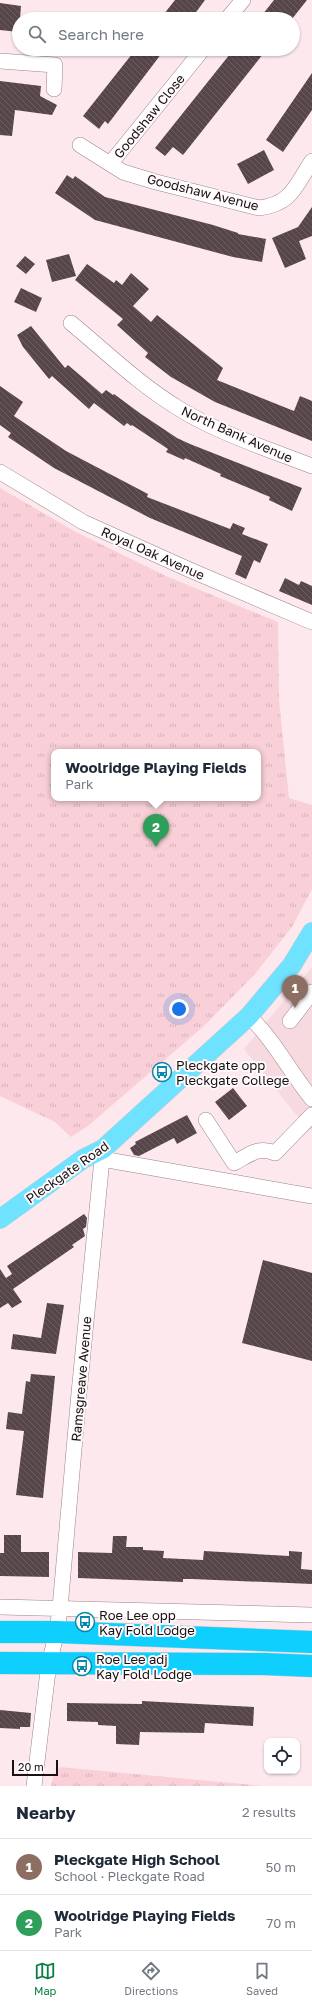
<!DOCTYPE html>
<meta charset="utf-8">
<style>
:root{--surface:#fff;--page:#f2f2f3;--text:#1f2937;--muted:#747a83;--line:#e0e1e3;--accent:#0b8043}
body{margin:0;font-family:"Golos Text",sans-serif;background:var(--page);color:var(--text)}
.controls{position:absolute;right:12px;bottom:12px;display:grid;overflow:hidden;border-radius:8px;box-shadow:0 1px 3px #0004}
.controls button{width:36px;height:36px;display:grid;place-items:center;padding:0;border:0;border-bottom:1px solid var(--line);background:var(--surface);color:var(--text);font:20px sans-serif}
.scale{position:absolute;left:12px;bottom:10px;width:46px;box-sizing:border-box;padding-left:4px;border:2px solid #181113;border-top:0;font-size:11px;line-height:14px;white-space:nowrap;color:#181113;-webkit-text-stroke:3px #fffafb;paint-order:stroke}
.you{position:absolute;left:179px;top:1009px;width:14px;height:14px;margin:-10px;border:3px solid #fff;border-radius:50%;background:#1a73e8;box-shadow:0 0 0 6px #1a73e833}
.badge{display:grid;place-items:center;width:26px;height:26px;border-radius:50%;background:var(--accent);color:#fff;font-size:13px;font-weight:700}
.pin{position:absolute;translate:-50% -33px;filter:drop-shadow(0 1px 2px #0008)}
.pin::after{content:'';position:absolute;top:21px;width:14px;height:12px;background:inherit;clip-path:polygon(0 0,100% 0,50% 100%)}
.popup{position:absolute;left:51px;top:749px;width:210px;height:52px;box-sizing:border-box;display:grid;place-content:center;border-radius:8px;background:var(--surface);filter:drop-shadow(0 1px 3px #0005);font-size:13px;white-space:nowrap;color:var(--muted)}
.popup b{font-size:15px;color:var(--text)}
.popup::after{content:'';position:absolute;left:50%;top:100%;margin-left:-8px;border:8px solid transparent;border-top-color:var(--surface)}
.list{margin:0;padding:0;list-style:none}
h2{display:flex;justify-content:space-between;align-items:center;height:52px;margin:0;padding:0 16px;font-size:17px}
h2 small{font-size:13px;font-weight:400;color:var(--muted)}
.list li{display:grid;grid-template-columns:26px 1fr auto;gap:12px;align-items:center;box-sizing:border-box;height:56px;padding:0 16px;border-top:1px solid var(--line)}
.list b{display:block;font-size:15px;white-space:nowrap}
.list p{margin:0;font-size:13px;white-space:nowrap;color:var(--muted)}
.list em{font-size:13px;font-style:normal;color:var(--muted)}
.icon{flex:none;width:22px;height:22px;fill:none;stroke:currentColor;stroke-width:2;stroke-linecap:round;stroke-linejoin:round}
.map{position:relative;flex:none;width:312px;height:1786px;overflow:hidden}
.search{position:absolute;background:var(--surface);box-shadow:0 1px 3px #0004;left:12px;right:12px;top:12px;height:44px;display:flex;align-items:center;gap:10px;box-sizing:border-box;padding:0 14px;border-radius:22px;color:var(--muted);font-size:15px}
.sheet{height:164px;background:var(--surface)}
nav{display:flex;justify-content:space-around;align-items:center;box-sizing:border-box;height:56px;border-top:1px solid var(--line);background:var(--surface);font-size:11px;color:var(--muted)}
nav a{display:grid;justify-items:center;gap:2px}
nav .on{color:var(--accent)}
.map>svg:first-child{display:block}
.built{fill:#f6dae0}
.park{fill:url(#park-tufts);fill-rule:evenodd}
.building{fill:url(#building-back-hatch)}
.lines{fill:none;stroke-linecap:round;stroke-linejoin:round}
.minor-casing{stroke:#988589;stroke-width:16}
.major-casing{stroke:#d1cfd0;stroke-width:20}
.highway-casing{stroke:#d1cfd0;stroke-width:23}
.minor{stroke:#fff;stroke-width:15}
.major{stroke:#6fe2ff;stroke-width:19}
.highway{stroke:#0fcfff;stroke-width:22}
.labels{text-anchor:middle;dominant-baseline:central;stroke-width:4;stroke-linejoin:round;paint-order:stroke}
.street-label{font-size:13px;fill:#181113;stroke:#fffafb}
.poi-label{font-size:13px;fill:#181113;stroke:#fffafb;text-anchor:start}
</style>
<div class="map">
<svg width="312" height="1786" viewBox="0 0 312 1786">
<defs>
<pattern id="park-tufts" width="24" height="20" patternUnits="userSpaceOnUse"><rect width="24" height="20" fill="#f9d0d8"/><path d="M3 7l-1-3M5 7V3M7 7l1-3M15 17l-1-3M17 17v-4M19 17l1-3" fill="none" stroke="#d5b2b8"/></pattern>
<pattern id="building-back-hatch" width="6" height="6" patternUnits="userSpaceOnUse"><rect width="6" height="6" fill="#564649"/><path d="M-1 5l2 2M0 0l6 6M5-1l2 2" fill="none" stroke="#6a5d5f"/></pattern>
</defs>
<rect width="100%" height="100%" fill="#fde8ed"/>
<path class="built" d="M312 967V1131L293 1111 244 1049Z"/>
<path class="park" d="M0 488 76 532 166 576 278 622 279 700 289 798 312 805V889L292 927 255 974 205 1025 88 1126 71 1137 55 1122 0 1096ZM54 752H258V798H54Z
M60 1767 263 1786H51L53 1776Z"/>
<path class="building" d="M175 0H205L191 19H160Z
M274 0H307L292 19H259Z
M0 3 21 6 19 32 0 30Z
M136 49H165L108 124 105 121 99 129 83 116Z
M234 49H267L183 155 173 147 165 156 155 148Z
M312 73V110L283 152 266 140Z
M0 81 41 86 40 96 57 105 52 115 15 110 12 136 0 135Z
M264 150 274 170 248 184 237 164Z
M67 175 73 179 75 176 105 197 213 225 238 233V234L266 239 262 262 233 257 95 220 55 193Z
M312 207V236L299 241 306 259 285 268 272 238 298 227Z
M69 254 76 276 52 282 46 260Z
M25 256 35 264 26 274 16 266Z
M87 264 114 283 116 280 122 285 131 273 149 289 133 306 151 322 157 315 223 368 217 380 294 411 300 396 312 401V441L215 402 171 377 145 357 148 353 117 325 123 319 75 280Z
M21 288 42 298 36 312 14 302Z
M31 326 65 368 68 365 102 394 106 390 113 395 114 394 141 414 177 438 190 444 302 488 292 511 269 500 270 497 220 476 221 474 185 458 184 460 166 452 168 449 132 425 131 426 127 423 124 426 94 403 89 409 52 376 49 379 23 347 17 335Z
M0 386 23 402 14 416 66 451 148 494 147 497 230 529 233 523 245 528 242 534 268 544 260 563 254 560 246 579 235 574 242 556 150 518 54 468 8 437 11 433 0 425Z
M285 578 299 585 301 581 312 586V605L279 591Z
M233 1088 247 1106 229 1120 215 1102Z
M187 1115 197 1133 177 1144 174 1138 139 1156 134 1155 130 1148 136 1144 135 1142Z
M84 1214 87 1218 86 1227 83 1229 85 1236 72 1245 74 1247 13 1289 22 1302 12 1308 8 1303 0 1308V1269L6 1278 12 1274 7 1266Z
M263 1260 312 1273V1361L242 1343Z
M47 1303 64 1305 56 1354 11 1349 13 1334 41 1338Z
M31 1374 55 1376 43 1498 16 1495 24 1431 6 1429 8 1412 22 1414 26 1381 30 1382Z
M4 1535H21V1552H49V1577L0 1576V1553H4Z
M113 1536H127L126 1547H143V1550L164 1551 163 1558 203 1560 204 1551 289 1556V1551L302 1552 301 1569 312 1570V1584L192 1579H183V1582L78 1578V1552L112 1553Z
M142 1701 254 1707 253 1726 205 1723 204 1733 140 1732 139 1745 116 1744V1726L98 1725V1722L67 1721V1703L142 1704Z
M0 1710 31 1713 30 1727H20V1729L0 1728Z"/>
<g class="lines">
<defs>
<path id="minor" d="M227 19 243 0
M0 61 55 65 54 89
M80 145 123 172 156 182 259 208C292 204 295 186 312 161
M110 164 203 49
M71 323C106 352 139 384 178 408 218 433 268 449 312 466
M0 472 83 522 190 570 312 622
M249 1016C274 1040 290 1072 312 1099
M290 1021 312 992
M206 1120 234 1163C249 1155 258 1146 275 1153L312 1115
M102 1159 312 1196
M0 1607 312 1615
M34 1786 49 1663 57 1632 60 1608 79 1393 103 1149"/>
<path id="major" d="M0 1219 83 1159 103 1149 249 1016 292 965 312 932"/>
<path id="highway" d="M0 1632H57L312 1642
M0 1663 264 1664 312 1666"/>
</defs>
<use href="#minor" class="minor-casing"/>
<use href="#major" class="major-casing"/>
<use href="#highway" class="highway-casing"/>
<use href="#minor" class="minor"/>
<use href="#major" class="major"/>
<use href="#highway" class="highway"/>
</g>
<defs>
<symbol id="bus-ring" viewBox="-11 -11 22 22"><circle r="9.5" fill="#fffafb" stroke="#058aab" stroke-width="1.5"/><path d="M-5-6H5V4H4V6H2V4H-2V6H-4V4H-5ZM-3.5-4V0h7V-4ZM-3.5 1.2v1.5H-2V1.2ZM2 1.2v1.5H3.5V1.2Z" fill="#058aab"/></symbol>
</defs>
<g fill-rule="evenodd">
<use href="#bus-ring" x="151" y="1061" width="22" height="22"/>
<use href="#bus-ring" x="74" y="1611" width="22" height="22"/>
<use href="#bus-ring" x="71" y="1655" width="22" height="22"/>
</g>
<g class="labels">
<g class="street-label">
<text transform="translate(149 116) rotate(-51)">Goodshaw Close</text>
<text transform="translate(203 192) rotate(14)">Goodshaw Avenue</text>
<text transform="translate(237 434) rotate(24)">North Bank Avenue</text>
<text transform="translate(153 553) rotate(24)">Royal Oak Avenue</text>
<text transform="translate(67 1172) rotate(-35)">Pleckgate Road</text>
<text transform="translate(81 1379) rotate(-85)">Ramsgreave Avenue</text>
</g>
<g class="poi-label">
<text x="176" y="1065">Pleckgate opp<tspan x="176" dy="15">Pleckgate College</tspan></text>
<text x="99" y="1615">Roe Lee opp<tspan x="99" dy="15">Kay Fold Lodge</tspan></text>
<text x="96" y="1659">Roe Lee adj<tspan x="96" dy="15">Kay Fold Lodge</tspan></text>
</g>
</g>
</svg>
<div class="controls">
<button><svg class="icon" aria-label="locate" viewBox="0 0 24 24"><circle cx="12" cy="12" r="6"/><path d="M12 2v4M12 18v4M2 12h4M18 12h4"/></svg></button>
</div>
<div class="scale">20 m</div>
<div class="you"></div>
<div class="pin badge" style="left:295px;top:1008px;background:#8d6e63">1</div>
<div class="pin badge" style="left:156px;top:847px;background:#2e9e5b">2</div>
<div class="popup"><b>Woolridge Playing Fields</b>Park</div>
<div class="search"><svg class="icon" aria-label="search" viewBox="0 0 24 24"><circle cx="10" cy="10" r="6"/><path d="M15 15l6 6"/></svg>Search here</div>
</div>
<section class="sheet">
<h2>Nearby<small>2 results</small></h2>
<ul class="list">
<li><span class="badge" style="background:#8d6e63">1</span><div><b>Pleckgate High School</b><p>School · Pleckgate Road</p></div><em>50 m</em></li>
<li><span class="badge" style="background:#2e9e5b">2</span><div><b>Woolridge Playing Fields</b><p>Park</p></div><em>70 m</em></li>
</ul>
</section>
<nav>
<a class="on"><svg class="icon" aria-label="map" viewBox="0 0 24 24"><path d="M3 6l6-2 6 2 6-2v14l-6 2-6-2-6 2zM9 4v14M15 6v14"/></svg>Map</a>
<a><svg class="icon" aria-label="directions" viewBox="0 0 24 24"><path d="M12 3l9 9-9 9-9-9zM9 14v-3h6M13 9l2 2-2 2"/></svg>Directions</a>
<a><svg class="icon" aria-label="saved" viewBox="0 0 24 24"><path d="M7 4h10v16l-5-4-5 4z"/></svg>Saved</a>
</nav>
